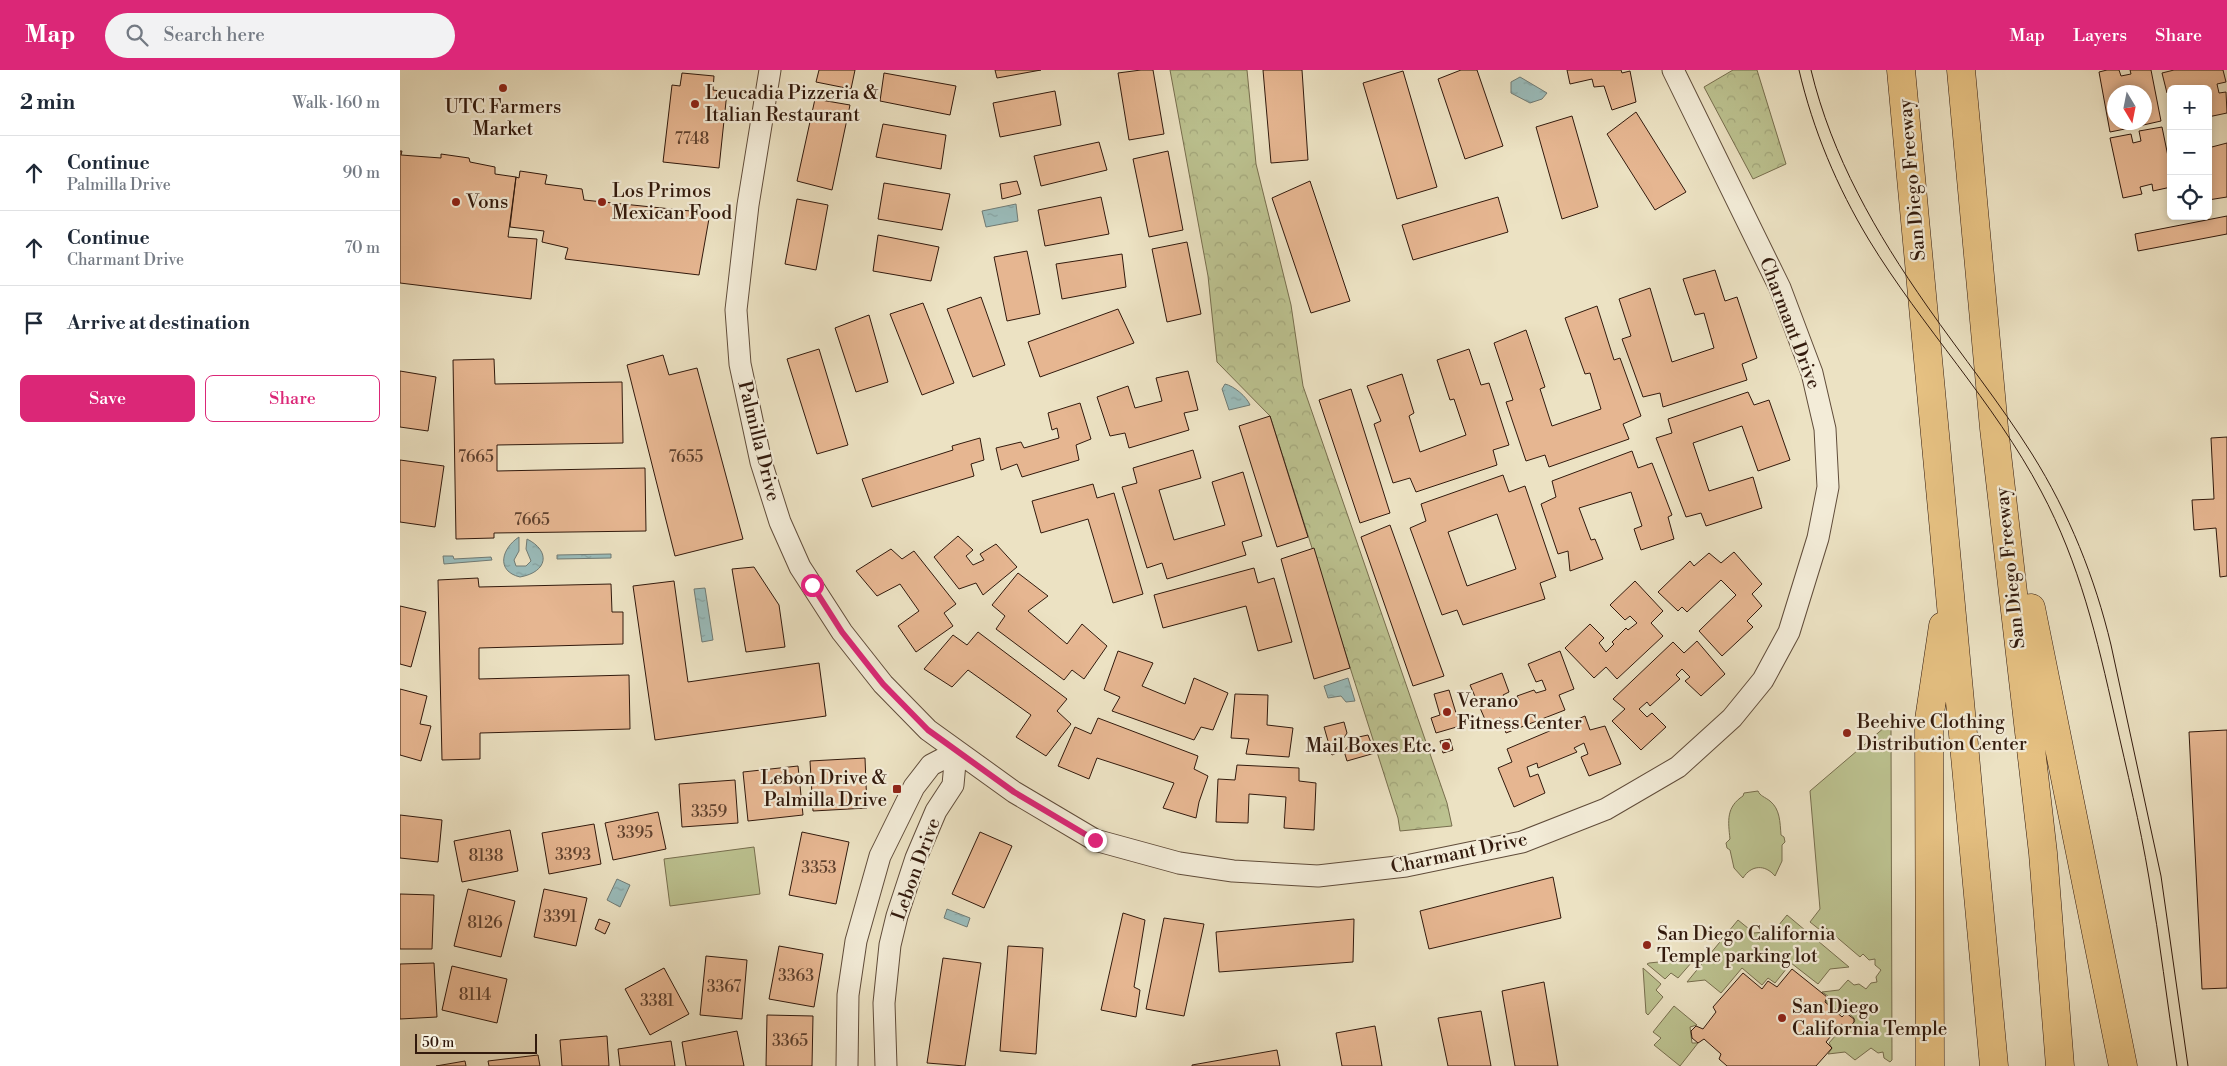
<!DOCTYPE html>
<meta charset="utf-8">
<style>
:root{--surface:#fff;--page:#f2f2f3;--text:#1f2937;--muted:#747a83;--line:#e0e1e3;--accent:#db2777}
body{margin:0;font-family:"Libre Bodoni",serif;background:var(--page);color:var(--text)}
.controls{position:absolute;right:15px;top:15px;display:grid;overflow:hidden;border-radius:8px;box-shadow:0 2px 8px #0003}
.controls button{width:45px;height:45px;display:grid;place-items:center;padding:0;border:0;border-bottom:1px solid var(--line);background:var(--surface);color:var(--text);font:25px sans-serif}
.compass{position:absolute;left:1707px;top:15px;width:45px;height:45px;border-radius:50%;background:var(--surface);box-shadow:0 2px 8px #0003;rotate:170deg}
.scale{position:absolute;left:15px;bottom:12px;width:122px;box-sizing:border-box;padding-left:5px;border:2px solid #321a0d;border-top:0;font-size:14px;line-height:18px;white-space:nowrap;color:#321a0d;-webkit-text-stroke:4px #f3ecd8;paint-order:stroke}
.stop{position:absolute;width:15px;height:15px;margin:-11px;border:4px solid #db2777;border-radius:50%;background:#fff}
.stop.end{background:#db2777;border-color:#fff;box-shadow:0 1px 5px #0008}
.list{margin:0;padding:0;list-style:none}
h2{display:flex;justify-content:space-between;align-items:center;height:65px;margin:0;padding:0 20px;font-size:21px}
h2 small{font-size:16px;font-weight:400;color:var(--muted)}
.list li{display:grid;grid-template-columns:32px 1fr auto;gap:15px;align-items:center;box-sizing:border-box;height:75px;padding:0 20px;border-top:1px solid var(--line)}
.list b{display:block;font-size:19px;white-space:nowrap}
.list p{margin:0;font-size:16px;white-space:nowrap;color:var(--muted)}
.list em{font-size:16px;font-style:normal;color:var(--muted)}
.actions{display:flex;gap:10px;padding:15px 20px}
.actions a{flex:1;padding:11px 0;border:1px solid var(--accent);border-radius:8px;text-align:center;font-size:18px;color:var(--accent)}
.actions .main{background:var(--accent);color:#fff}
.icon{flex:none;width:28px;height:28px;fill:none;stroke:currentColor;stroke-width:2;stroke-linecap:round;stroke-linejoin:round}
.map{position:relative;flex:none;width:1827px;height:996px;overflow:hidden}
header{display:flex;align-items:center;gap:30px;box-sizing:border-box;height:70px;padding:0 25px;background:var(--accent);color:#fff}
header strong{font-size:24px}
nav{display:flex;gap:28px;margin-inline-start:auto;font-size:18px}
.search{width:350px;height:45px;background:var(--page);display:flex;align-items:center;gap:12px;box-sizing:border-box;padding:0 18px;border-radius:28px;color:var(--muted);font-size:19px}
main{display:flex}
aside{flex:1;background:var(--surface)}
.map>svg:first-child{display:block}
.grass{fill:#bcc290;stroke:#776e4e}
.forest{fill:url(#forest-crowns);stroke:#776e4e}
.water{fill:url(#water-ripples);stroke:#707b75}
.building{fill:#e6b691;stroke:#321a0d;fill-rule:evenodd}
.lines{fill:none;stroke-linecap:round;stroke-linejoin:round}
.tertiary-casing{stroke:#604c3a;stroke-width:23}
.motorway-casing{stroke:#321a0d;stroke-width:29}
.tertiary{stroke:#f3ecd8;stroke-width:21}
.motorway{stroke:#e6c182;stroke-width:28}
.tram{stroke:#321a0d;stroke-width:1}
.route{stroke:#db2777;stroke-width:6}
.poi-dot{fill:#8f2418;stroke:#f3ecd8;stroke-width:2}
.labels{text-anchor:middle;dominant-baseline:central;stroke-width:4.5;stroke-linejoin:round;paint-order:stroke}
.number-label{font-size:16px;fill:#5f412e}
.poi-label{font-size:19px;fill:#321a0d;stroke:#f3ecd8;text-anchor:start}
.street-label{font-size:19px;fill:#321a0d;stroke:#f3ecd8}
</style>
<header>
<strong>Map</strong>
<div class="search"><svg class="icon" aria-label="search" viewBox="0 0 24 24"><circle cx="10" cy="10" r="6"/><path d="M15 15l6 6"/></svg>Search here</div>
<nav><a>Map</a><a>Layers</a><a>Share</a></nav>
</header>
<main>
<aside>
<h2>2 min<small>Walk · 160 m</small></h2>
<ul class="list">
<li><svg class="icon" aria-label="ahead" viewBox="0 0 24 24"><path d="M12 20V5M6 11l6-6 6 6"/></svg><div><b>Continue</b><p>Palmilla Drive</p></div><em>90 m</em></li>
<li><svg class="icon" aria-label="ahead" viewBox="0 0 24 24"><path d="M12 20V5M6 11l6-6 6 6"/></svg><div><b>Continue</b><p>Charmant Drive</p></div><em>70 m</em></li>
<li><svg class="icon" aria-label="arrive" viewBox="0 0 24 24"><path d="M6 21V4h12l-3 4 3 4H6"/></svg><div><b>Arrive at destination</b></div></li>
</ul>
<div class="actions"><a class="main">Save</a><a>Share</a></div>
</aside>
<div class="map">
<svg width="1827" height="996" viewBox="0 0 1827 996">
<defs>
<pattern id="forest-crowns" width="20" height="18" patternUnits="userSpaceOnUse" patternTransform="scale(1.25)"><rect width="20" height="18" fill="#bcc290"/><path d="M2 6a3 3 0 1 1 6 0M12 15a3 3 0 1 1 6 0" fill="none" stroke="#a2a67b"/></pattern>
<pattern id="water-ripples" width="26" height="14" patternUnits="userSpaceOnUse" patternTransform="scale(1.25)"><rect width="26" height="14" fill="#9abcbb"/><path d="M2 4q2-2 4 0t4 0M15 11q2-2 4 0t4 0" fill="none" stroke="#85a1a0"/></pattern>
</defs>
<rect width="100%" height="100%" fill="#ece2c3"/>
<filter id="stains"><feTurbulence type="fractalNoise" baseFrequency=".004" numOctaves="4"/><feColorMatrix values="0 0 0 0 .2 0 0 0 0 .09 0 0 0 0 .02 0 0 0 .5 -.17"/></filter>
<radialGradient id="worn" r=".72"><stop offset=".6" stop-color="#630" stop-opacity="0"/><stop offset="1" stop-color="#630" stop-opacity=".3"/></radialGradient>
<path class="grass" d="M1485 657H1491L1492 990 1490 992 1484 988 1483 982 1478 983 1471 978 1455 990 1445 982 1428 984 1432 978 1429 973 1443 957 1448 959 1455 951 1454 948 1446 941 1441 944 1426 932 1428 926 1422 922 1439 920 1448 910 1454 915 1459 914 1466 919 1471 913 1477 912 1476 907 1481 900 1475 895V889L1469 890 1463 884 1460 887 1426 858H1422L1420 860 1410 852 1420 839 1410 721Z
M1358 721C1360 726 1365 727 1370 731 1380 739 1380 752 1381 765L1384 767 1385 772 1382 775V791L1375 806C1365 794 1351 795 1343 808L1334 798 1330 780 1327 778 1326 773 1330 769C1328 751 1326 737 1343 726L1344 723Z
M354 777 360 824 270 836 264 789Z
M1387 845 1449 897 1430 899 1418 914 1391 893 1375 913 1368 908 1362 915 1342 898 1321 923 1305 910 1287 912 1338 850 1354 863 1374 861Z
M1288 889 1292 892 1278 908 1271 903 1265 909 1247 894 1249 893Z
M1243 898 1261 914 1256 920 1263 927 1248 945 1246 943Z
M1274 936 1297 955 1290 957 1292 973H1298L1280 996 1254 975 1261 968 1253 962Z"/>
<path class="forest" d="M770 0H847L856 94 891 235 903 316 1047 733 1052 756 1000 761 998 748 870 346 817 292 808 206Z
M1333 0H1357L1386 94 1353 109 1304 17Z"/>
<path class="water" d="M1120 7 1147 23 1142 29 1130 33 1111 23V12Z
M616 134 618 151 586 157 582 141Z
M825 314C834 316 847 327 850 335L829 340 822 319Z
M119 467V481L114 490 116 496H126L131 491 126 479 127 469C151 481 148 502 120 507 95 501 102 478 119 467Z
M211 484V488L157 489V485Z
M43 486H53L54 489 91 487 92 490 44 494Z
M305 518 313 570 302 572 294 519Z
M948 608 955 631 946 632 941 626 928 628 924 616Z
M217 809 230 815 220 837 207 830Z
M547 839 570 848 567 857 544 848Z"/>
<path class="building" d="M419 0H455L451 19 416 12Z
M595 0H641L597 8Z
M741 0H753L764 64 729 70 718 3Z
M863 0H902L908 90 871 93Z
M1061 0H1077L1103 76 1065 89 1038 9Z
M1167 0H1221L1222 3 1230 1 1236 32 1212 40 1204 16 1194 17 1192 9 1170 14Z
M1707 0H1719L1721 6 1731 4 1730 0H1751L1761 51 1739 56 1738 52H1744V22H1714V52H1729L1730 58 1710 62 1699 2Z
M1774 0H1823L1826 12 1817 14 1819 23 1826 22 1827 43 1808 47V19H1771V22L1767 23 1762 3Z
M1003 1 1037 117 997 129 963 13Z
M282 3 314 6 313 20 327 22 319 98 263 92 272 15 280 16Z
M484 3 556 16 550 45 480 31Z
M655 21 661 55 600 67 593 33Z
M415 29 450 35 432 120 397 111Z
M1236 42 1286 122 1255 140 1207 64Z
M1172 46 1198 137 1162 149 1136 57Z
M483 54 546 65 541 99 476 87Z
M1762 57 1771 101V117L1753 121 1752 114 1740 117 1742 124 1723 128 1710 68 1731 64 1733 73 1741 71 1739 61Z
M699 72 707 100 641 116 634 86Z
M1827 73V127L1808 130V78Z
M0 81H2L1 85 41 88V84L69 88 70 92 95 97V104L116 107 108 167 137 169 131 229 0 213Z
M768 81 783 160 749 167 733 89Z
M120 101 147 105 145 114 182 119 184 130 310 143 299 205 165 189 168 178 142 172 144 161 110 157 116 107 119 108Z
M617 111 621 124 602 129 600 114Z
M910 111 950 231 911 243 872 128Z
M484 113 550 124 542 160 478 149Z
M701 127 709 164 645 176 638 140Z
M1098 127 1108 162 1013 190 1002 155Z
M397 129 428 135 416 200 385 194Z
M1827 146V164L1738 181 1735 164Z
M478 165 539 177 531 211 473 201Z
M787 172 801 244 767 252 752 179Z
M627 181 640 244 607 251 594 187Z
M722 184 726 217 662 229 656 194Z
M1315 200 1325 231 1337 227 1357 288 1342 294 1347 310 1263 337 1260 323 1243 327 1222 269 1231 266 1219 229 1250 218 1272 292 1314 278 1304 243 1295 245 1283 209Z
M581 227 605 295 573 307 547 239Z
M523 233 554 313 522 325 490 244Z
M1197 236 1214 290 1220 288 1241 346 1223 354 1229 369 1149 397 1145 385 1126 391 1106 332 1113 330 1094 273 1126 260 1145 317 1140 319 1152 356 1201 339 1190 303 1185 304 1165 248Z
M718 239 734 273 640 307 628 272Z
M469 245 488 312 456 322 435 258Z
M419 279 448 375 417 384 387 289Z
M1069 279 1081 315 1089 313 1109 375 1093 380 1097 395 1016 422 1010 408 993 413 974 354 981 351 967 316 1002 304 1014 343 1009 346 1020 382 1066 365 1054 329 1050 330 1037 290Z
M263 285 269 305 297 298 343 469 275 486 227 295Z
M94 289 95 314 222 312 223 373 97 375V401L245 398 246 461 94 463V468L56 469 53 290Z
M0 301 36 307 28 361 0 357Z
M788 301 798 340 784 343 789 360 729 378 725 363 710 366 697 327 728 316 735 338 762 331 756 308Z
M951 319 990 443 960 453 919 330Z
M1348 322 1354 335 1369 330 1390 390 1358 401 1342 356 1293 373 1309 421 1353 407 1362 438 1306 456 1301 443 1286 447 1256 368 1272 363 1268 349Z
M680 333 691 369 676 375 679 390 622 407 617 394 601 400 596 378 621 372 624 378 659 368 657 358 652 360 648 343Z
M870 346 908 467 877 477 839 356Z
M1827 367V506L1820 507 1816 458 1794 460 1792 430 1814 429 1811 368Z
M580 368 584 390 571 394 574 406 472 437 462 409 553 380 552 376Z
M793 380 801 408 759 420 774 470 825 455 812 412 843 402 862 466 842 472 846 485 767 509 762 493 747 498 722 417 737 413 733 398Z
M1232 381 1238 398 1252 393 1272 445 1268 447 1274 469 1241 480 1234 459 1242 456 1231 422 1179 438 1191 470 1195 469 1203 489 1170 501 1168 481 1158 484 1141 434 1156 427 1152 411Z
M0 390 44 396 35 457 0 452Z
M1103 405 1109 422 1125 416 1156 507 1140 513 1145 529 1063 555 1057 540 1042 545 1010 458 1026 451 1021 434ZM1097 444 1116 499 1067 516 1048 462Z
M693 414 697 428 714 423 743 524 713 533 688 449 641 463 632 431Z
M990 455 1044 606 1013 616 961 467Z
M558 466 573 480 566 486 573 495 584 490 580 484 596 474 617 497 583 525 576 513 559 519 534 487Z
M914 478 950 598 914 609 881 489Z
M491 479 502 489 514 481 556 534 544 543 553 556 516 582 498 556 519 541 500 514 477 526 456 501Z
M1334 482 1362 514 1352 524 1362 536 1347 551 1353 557 1322 586 1299 561 1336 525 1321 510 1287 542 1282 537 1278 541 1258 522 1290 491 1294 496 1309 483 1321 493Z
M354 497 379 535 385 577 346 582 332 499Z
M854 498 858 513 874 508 892 572 858 581 846 536 763 558 754 525Z
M618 503 648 526 628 541 667 574 682 554 707 576 684 609 672 600 664 610 596 559 605 546 592 535Z
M78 508 79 517 211 514 212 542H223V574L79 578V609L229 605 230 659 80 663V689L42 690 38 510Z
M274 511 288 612 419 593 426 646 255 670 233 516Z
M1235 511 1263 541 1251 553 1263 566 1217 609 1206 597 1194 608 1165 578 1190 554 1204 568 1199 573 1206 582 1214 574 1212 572 1226 558 1228 560 1237 553 1230 546 1225 550 1210 535Z
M0 536 26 542 11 597 0 594Z
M578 562 667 629 657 641 671 654 646 686 616 667 631 645 568 600 552 617 524 599 553 565 567 575Z
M1297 571 1325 604 1301 626 1285 611 1290 607 1282 599 1276 605 1280 609 1250 636 1247 632 1239 639 1247 647 1252 643 1266 657 1241 680 1212 651 1225 639 1213 629 1273 572 1284 583Z
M718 581 753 593 742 616 785 634 794 608 828 623 813 660 801 657 794 670 712 641 720 627 704 620Z
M1160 581 1174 619 1159 625 1165 640 1106 663 1100 648 1087 654 1070 615 1102 603 1109 622 1103 625 1108 634 1119 630 1117 626 1134 620 1136 623 1146 620 1142 610 1136 612 1128 594Z
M0 619 27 626 20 654 31 656 21 691 0 685Z
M1049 620 1060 656 1036 663 1031 648 1040 645 1034 624Z
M835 624 868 625 867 655 893 658 889 687 846 684 849 669 831 668Z
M1185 646 1190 660 1205 656 1221 694 1189 706 1181 687 1188 684 1184 673 1174 678 1177 682 1138 698 1137 693 1127 697 1130 707 1138 704 1145 723 1114 737 1098 698 1112 692 1107 679Z
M698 648 798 686 794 699 808 706 799 732 796 748 763 738 774 713 697 688 689 709 658 696 675 657 691 664Z
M944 652 947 663 940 674 941 681 932 685 924 657Z
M1827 660V918L1802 919 1789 662Z
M968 665 975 683 947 691 944 681 948 676 955 673 954 668Z
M1050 669 1053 680 1043 683 1040 671Z
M465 688 467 738 413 741 410 691Z
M837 695 899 698V711L916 713 914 760 884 758 886 727 849 724 848 753 816 752 818 709 835 710Z
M398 696 403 745 348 751 343 702Z
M335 710 338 753 282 757 279 714Z
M258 742 266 779 213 790 205 753Z
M0 745 42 750 38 792 0 788Z
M194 754 201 794 149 804 142 763Z
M110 760 118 801 62 812 54 771Z
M402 762 449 772 436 834 389 825Z
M580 762 612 776 584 838 552 824Z
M1153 807 1161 848 1029 879 1020 841Z
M68 819 115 831 101 887 54 876Z
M144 819 187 828 176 876 134 867Z
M0 824 34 825 32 879H0Z
M723 843 745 850 734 917 740 920 736 947 701 940Z
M764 848 804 854 784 946 746 939Z
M199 849 210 853 205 864 195 859Z
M954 849 953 892 819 902 816 862Z
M379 876 423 884 414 937 369 929Z
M608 876 643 878 636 984 600 981Z
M306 886 347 890 342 949 300 945Z
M543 888 581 893 565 996 527 993Z
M34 893 37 947 0 949V894Z
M52 896 107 909 97 953 42 940Z
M264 898 289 944 250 965 225 919Z
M1392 899 1427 927 1425 932 1442 947 1446 943 1454 949V952L1448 959 1441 954 1426 972 1432 978 1416 996H1327L1319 989 1321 984 1304 969 1298 973 1292 968 1291 961 1296 956 1303 959 1316 942 1313 937 1343 903 1362 919 1368 911 1377 917Z
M1144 912 1158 996H1115L1102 921Z
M1081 941 1091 996H1048L1038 948Z
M367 945 413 946 412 996H366Z
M975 956 982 996H942L936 963Z
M337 961 344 996H286L282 972Z
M207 966 209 996H162L160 970Z
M271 971 275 996H220L218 979Z
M877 980 880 996H792V995Z
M138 985 140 996H89L88 991Z
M65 991 66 996H36Z"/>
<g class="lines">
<defs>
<path id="tertiary" d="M370 0 348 135 336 240 340 294 361 392 380 452 400 497 442 562 483 614 528 660 614 722 695 770 779 793 833 801 918 806 1006 796 1122 772 1206 739 1278 697 1332 648 1363 610 1389 562 1418 468 1428 417 1425 359 1412 303 1380 218 1273 0
M447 996 448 925 456 871 480 786 514 717 531 695 556 682
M486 996 484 933 490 875 497 846 516 788 536 741 553 715 556 682"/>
<path id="motorway" d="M1501 0 1594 996
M1561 0 1594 358 1643 783 1660 996
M1631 538 1723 996
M1530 996 1529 650 1543 556"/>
</defs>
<use href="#tertiary" class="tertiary-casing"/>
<use href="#motorway" class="motorway-casing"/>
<use href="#tertiary" class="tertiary"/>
<use href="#motorway" class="motorway"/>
<path class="tram" d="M1399 0C1413 60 1437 117 1469 170 1522 257 1594 332 1641 421 1680 494 1697 568 1715 648 1727 701 1740 754 1749 808 1760 870 1767 933 1777 996
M1411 0C1432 87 1476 163 1527 236 1562 286 1600 333 1632 384 1669 443 1695 508 1711 575L1761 806 1788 996"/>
</g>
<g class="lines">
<path class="route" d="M412 515 442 562 483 614 528 660 614 722 695 770"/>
</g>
<g class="poi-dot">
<circle cx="103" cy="18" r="5"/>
<circle cx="295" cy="34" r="5"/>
<circle cx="56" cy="132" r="5"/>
<circle cx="202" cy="132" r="5"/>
<circle cx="1047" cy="642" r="5"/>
<circle cx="1447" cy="663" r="5"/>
<circle cx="1046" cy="676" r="5"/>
<rect x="492" y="714" width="10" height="10" rx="2.5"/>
<circle cx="1247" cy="875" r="5"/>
<circle cx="1382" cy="948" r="5"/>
</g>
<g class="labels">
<g class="number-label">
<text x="292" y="69">7748</text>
<text x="76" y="387">7665</text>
<text x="286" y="387">7655</text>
<text x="132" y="450">7665</text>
<text x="309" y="742">3359</text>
<text x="235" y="763">3395</text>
<text x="173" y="785">3393</text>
<text x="86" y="786">8138</text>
<text x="419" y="798">3353</text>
<text x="160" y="847">3391</text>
<text x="85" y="853">8126</text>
<text x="396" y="906">3363</text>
<text x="324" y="917">3367</text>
<text x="75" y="925">8114</text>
<text x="257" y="931">3381</text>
<text x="390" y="971">3365</text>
</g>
<g class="poi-label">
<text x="305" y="23">Leucadia Pizzeria &amp;<tspan x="305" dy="22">Italian Restaurant</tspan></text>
<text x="103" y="37" text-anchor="middle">UTC Farmers<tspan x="103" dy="22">Market</tspan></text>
<text x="212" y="121">Los Primos<tspan x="212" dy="22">Mexican Food</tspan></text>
<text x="66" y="132">Vons</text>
<text x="1057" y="631">Verano<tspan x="1057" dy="22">Fitness Center</tspan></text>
<text x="1457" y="652">Beehive Clothing<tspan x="1457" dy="22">Distribution Center</tspan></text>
<text x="1036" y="676" text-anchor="end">Mail Boxes Etc.</text>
<text x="487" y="708" text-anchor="end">Lebon Drive &amp;<tspan x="487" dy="22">Palmilla Drive</tspan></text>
<text x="1257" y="864">San Diego California<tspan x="1257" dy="22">Temple parking lot</tspan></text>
<text x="1392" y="937">San Diego<tspan x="1392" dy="22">California Temple</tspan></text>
</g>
<g class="street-label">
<text transform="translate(1512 110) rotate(-95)">San Diego Freeway</text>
<text transform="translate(1390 253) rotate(69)">Charmant Drive</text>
<text transform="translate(359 371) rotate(76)">Palmilla Drive</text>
<text transform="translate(1610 498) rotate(-96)">San Diego Freeway</text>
<text transform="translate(1059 783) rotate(-12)">Charmant Drive</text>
<text transform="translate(516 799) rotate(-70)">Lebon Drive</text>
</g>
</g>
<rect width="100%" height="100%" filter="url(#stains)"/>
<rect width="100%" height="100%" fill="url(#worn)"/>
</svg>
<div class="controls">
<button>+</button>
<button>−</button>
<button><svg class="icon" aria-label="locate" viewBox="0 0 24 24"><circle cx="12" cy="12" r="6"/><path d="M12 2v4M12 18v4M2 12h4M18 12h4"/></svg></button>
</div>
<svg class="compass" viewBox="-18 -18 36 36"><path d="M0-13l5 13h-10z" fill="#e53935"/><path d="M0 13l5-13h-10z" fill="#747a83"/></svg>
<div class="scale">50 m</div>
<div class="stop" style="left:412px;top:515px"></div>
<div class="stop end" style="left:695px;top:770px"></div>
</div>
</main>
